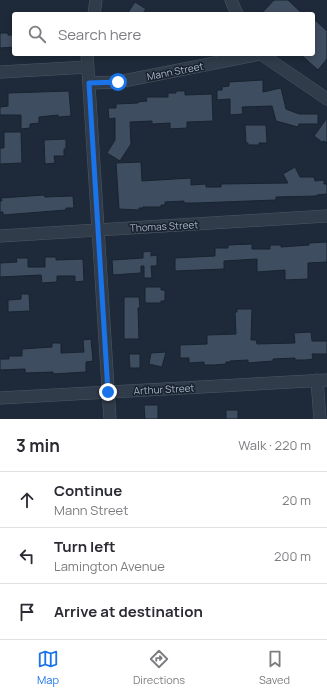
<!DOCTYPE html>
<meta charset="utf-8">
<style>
:root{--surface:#fff;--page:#f7f7f7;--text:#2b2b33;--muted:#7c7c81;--line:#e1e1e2;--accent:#1a73e8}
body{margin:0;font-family:Manrope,sans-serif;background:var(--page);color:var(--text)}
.stop{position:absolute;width:12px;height:12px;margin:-9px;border:3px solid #1a73e8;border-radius:50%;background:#fff}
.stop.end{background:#1a73e8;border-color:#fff;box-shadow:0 1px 4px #0008}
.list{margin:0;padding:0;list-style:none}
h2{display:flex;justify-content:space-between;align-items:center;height:52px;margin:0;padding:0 16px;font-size:17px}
h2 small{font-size:13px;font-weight:400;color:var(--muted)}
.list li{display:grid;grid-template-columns:26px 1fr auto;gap:12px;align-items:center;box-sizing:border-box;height:56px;padding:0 16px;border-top:1px solid var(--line)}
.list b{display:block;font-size:15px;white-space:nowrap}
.list p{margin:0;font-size:13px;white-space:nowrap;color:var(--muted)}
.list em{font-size:13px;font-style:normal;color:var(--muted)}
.icon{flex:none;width:22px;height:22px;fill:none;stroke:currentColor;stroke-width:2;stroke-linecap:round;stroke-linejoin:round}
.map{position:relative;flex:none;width:327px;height:419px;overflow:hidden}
.search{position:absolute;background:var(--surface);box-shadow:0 2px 6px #0003;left:12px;right:12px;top:12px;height:44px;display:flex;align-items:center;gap:10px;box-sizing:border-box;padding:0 14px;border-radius:4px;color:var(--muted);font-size:15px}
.sheet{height:220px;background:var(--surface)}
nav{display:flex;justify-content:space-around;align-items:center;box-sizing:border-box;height:56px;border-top:1px solid var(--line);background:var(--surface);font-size:11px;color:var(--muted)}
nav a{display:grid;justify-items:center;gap:2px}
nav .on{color:var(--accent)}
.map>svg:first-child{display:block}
.building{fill:#3e4d5f;stroke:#192330}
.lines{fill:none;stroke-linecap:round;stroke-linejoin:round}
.street-casing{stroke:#4c5765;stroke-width:13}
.street{stroke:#313c4a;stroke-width:12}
.route{stroke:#1a73e8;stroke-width:5}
.labels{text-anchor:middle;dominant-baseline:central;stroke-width:3;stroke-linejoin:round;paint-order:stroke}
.street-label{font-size:10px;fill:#abb7c7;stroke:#17212e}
</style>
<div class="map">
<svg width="327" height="419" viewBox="0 0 327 419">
<rect width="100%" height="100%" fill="#1e2a39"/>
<path class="building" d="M274 0H288L303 14H261Z
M135 2 146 9 142 14H127Z
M313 18 327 31V59L318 70 300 54H313Z
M0 33H8V35H14V47L0 48Z
M263 80V92L281 88 286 109 299 114H318V124H299L298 127 276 121 272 106 242 107 243 114 230 115V99L217 100V90H222V87L229 86V82Z
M69 91 71 116 58 117V115L39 117V123L30 124V128L21 129V115H0V107L8 106V93Z
M176 91H185V95L212 94 213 121 187 122V128L170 129V123L152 124V121L130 122 131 144 120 161 107 153 115 140V118L109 119 108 108H116V104L138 103V102L147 101 146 97H168V93H176Z
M327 118V143L324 141 322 142 314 136Z
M245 125H266L267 143H259V145H248V143H246Z
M4 132H21L22 163 0 164V148H4Z
M66 139V149H64V156H54L55 163 45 164 44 140Z
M141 162 142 181 191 178V185L206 184V187H221V184L288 183 283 174 295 167 300 177H314L315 181 324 180V184H327V194L317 195V196L276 197V200L196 203H184V201L165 202V205H161V207H143V208H139V210L119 209 116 163Z
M44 195 45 197 73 196 74 208H66V210L3 215V212H0V201H2L1 198Z
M327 242V262L308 263V279L285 280V270L257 272V259L224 261V269L175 271V258L215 256V248H228V245L252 244V249H270V245H281V247L309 245V243Z
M151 251V256L157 255V266H151L152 278H144V266H141V273L113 275 112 260 143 258V252Z
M45 257H56V260L83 259 84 281 75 282V276H57V282L42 283 41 275 0 277V263L17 262 16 258H28V267H45Z
M145 287H161V290H165V301H161V303H145Z
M21 294H29L30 311 8 312V300L21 299Z
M124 297H139L140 308H138L139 339H124Z
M237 309H252L251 340H256L257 344 295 343 294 333 311 332 312 341H327V354H312L313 359 306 360H295V358L273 359V361L248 363V360L230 361V362H226V364L214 365H204V362L189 363V358H180V345L207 344V335L236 334 235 312H237Z
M91 339 93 361 86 362V372L53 374V372L25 373V369L0 370V359H9V356H22V349L52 347V343H61V353L84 352 83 340Z
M166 352 162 367 149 364 151 353Z
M129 354H140V368H130Z
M144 405H158V419H145Z
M226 410H238V419H226Z"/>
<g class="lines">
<defs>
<path id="street" d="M231 0 237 14
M94 14 96 0
M87 54 110 419
M261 54 327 99
M0 72 88 67
M89 83 118 82 260 54
M0 236 327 216
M317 380 320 419
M0 398 327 380"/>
</defs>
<use href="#street" class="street-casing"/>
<use href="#street" class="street"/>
</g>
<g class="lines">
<path class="route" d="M108 392 89 83 118 82"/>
</g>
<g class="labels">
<g class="street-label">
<text transform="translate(175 71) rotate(-11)">Mann Street</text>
<text transform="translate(164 226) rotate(-3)">Thomas Street</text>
<text transform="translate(164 389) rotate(-3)">Arthur Street</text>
</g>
</g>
</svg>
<div class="stop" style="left:118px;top:82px"></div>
<div class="stop end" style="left:108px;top:392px"></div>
<div class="search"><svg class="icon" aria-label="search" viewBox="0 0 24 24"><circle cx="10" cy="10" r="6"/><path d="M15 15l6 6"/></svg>Search here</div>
</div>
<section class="sheet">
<h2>3 min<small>Walk · 220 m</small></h2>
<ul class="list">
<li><svg class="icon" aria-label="ahead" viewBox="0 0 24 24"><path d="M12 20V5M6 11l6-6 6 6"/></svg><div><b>Continue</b><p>Mann Street</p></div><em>20 m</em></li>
<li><svg class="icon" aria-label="left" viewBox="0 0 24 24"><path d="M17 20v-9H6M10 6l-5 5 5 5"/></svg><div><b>Turn left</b><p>Lamington Avenue</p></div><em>200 m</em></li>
<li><svg class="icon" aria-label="arrive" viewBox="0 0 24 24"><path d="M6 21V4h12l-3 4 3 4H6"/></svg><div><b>Arrive at destination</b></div></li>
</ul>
</section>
<nav>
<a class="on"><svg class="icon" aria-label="map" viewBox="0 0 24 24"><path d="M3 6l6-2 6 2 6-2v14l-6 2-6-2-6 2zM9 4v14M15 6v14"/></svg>Map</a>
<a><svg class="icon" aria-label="directions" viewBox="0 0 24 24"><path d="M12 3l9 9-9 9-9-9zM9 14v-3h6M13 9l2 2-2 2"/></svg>Directions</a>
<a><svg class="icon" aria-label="saved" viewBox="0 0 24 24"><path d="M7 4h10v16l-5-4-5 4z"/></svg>Saved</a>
</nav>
